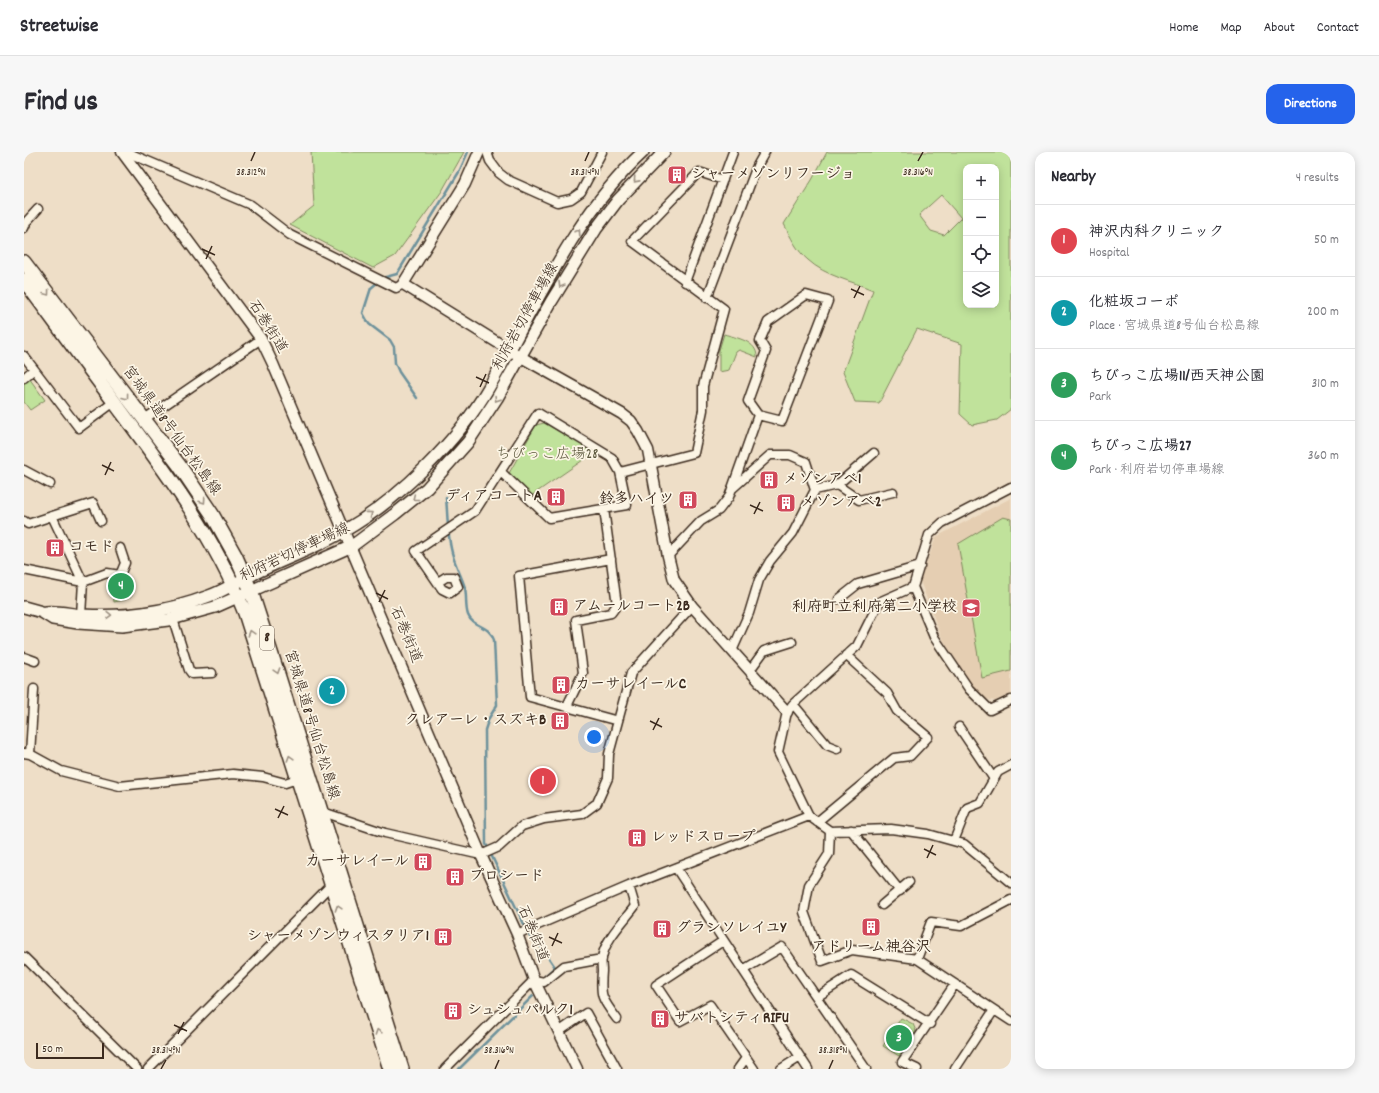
<!DOCTYPE html>
<meta charset="utf-8">
<style>
:root{--surface:#fff;--page:#f7f7f7;--text:#2b2b33;--muted:#7c7c81;--line:#e1e1e2;--accent:#2563eb}
body{margin:0;font-family:Dekko,"Klee One",sans-serif;background:var(--page);color:var(--text)}
.controls{position:absolute;right:12px;top:12px;display:grid;overflow:hidden;border-radius:8px;box-shadow:0 2px 10px #0003}
.controls button{width:36px;height:36px;display:grid;place-items:center;padding:0;border:0;border-bottom:1px solid var(--line);background:var(--surface);color:var(--text);font:20px sans-serif}
.scale{position:absolute;left:12px;bottom:10px;width:68px;box-sizing:border-box;padding-left:4px;border:2px solid #3b2a1e;border-top:0;font-size:11px;line-height:14px;white-space:nowrap;color:#3b2a1e;-webkit-text-stroke:3px #fcf5e5;paint-order:stroke}
.you{position:absolute;left:570px;top:585px;width:14px;height:14px;margin:-10px;border:3px solid #fff;border-radius:50%;background:#1a73e8;box-shadow:0 0 0 6px #1a73e833}
.badge{display:grid;place-items:center;width:26px;height:26px;border-radius:50%;background:var(--accent);color:#fff;font-size:13px;font-weight:700}
.pin{position:absolute;translate:-50% -50%;border:2px solid #fff;box-shadow:0 1px 4px #0006}
.list{margin:0;padding:0;list-style:none}
h2{display:flex;justify-content:space-between;align-items:center;height:52px;margin:0;padding:0 16px;font-size:17px}
h2 small{font-size:13px;font-weight:400;color:var(--muted)}
.list li{display:grid;grid-template-columns:26px 1fr auto;gap:12px;align-items:center;box-sizing:border-box;height:72px;padding:0 16px;border-top:1px solid var(--line)}
.list b{display:block;font-size:15px;white-space:nowrap}
.list p{margin:0;font-size:13px;white-space:nowrap;color:var(--muted)}
.list em{font-size:13px;font-style:normal;color:var(--muted)}
.icon{flex:none;width:22px;height:22px;fill:none;stroke:currentColor;stroke-width:2;stroke-linecap:round;stroke-linejoin:round}
.map{position:relative;flex:none;width:987px;height:917px;overflow:hidden;border-radius:12px}
header{display:flex;align-items:center;gap:24px;box-sizing:border-box;height:56px;padding:0 20px;background:var(--surface);border-bottom:1px solid var(--line)}
header strong{font-size:19px}
nav{display:flex;gap:22px;margin-inline-start:auto;font-size:14px}
.intro{display:flex;align-items:center;justify-content:space-between;box-sizing:border-box;height:96px;padding:0 24px}
h1{margin:0;font-size:28px}
.button{padding:10px 18px;border-radius:12px;background:var(--accent);color:#fff;font-size:14px;font-weight:700}
main{display:flex;gap:24px;padding:0 24px}
aside{flex:1;background:var(--surface);border-radius:12px;box-shadow:0 2px 10px #0003}
.map>svg:first-child{display:block}
.built{fill:#e5ceb2}
.green{fill:#c0e29b;stroke:#7e865c;fill-rule:evenodd}
.lines{fill:none;stroke-linecap:round;stroke-linejoin:round}
.stream{stroke:#6d919b;stroke-width:2.5}
.minor-casing{stroke:#3b2a1e;stroke-width:11}
.tertiary-casing{stroke:#3b2a1e;stroke-width:13}
.secondary-casing{stroke:#3b2a1e;stroke-width:14}
.primary-casing{stroke:#3b2a1e;stroke-width:16}
.minor{stroke:#fcf5e5;stroke-width:8}
.tertiary{stroke:#fcf5e5;stroke-width:10}
.secondary{stroke:#fcf5e5;stroke-width:11}
.primary{stroke:#fcf5e5;stroke-width:13}
.oneway{stroke:#9c9082}
.ticks{fill:none;stroke:#3b2a1e;stroke-width:1.5}
.labels{text-anchor:middle;dominant-baseline:central;stroke-width:3.5;stroke-linejoin:round;paint-order:stroke}
.shield{fill:#fcf5e5;stroke:#75675a;stroke-width:1}
.shield-label{font-size:14px;font-weight:bold;fill:#3b2a1e}
.poi-label{font-size:15px;font-weight:bold;fill:#3b2a1e;stroke:#fcf5e5;text-anchor:start}
.street-label{font-size:15px;fill:#3b2a1e;stroke:#fcf5e5}
.park-label{font-size:15px;fill:#5c583d;stroke:#fcf5e5}
.ticks-label{font-size:10px;text-anchor:middle;fill:#3b2a1e;stroke:#fcf5e5;stroke-width:3.5;stroke-linejoin:round;paint-order:stroke}
</style>
<header>
<strong>Streetwise</strong>
<nav><a>Home</a><a>Map</a><a>About</a><a>Contact</a></nav>
</header>
<div class="intro"><h1>Find us</h1><a class="button">Directions</a></div>
<main>
<div class="map">
<svg width="987" height="917" viewBox="0 0 987 917">
<rect width="100%" height="100%" fill="#eedec7"/>
<filter id="ink" filterUnits="userSpaceOnUse"><feTurbulence type="fractalNoise" baseFrequency=".025" numOctaves="2"/><feDisplacementMap in="SourceGraphic" scale="8" xChannelSelector="R" yChannelSelector="G"/><feConvolveMatrix kernelMatrix="1 2 1 2 8 2 1 2 1" color-interpolation-filters="sRGB"/></filter>
<g filter="url(#ink)">
<path class="built" d="M987 346V542L971 549 962 547 946 531 917 484 896 429 912 385Z"/>
<path class="green" d="M287 0H440L418 39 371 104 349 116 266 73 290 54Z
M803 0H987V257L973 268 948 273 936 262 938 192 893 177 855 251 831 250 819 220 849 138C828 129 801 124 784 108 773 99 766 84 760 72L788 28ZM942 15H972V153H942ZM917 43 937 66 920 83 907 79 895 63Z
M700 182C713 186 733 189 733 205L715 198 712 200 705 218 695 220V198Z
M5 226 21 248 6 258 0 250V230Z
M520 271 567 298 562 306 507 344 484 323 512 273Z
M979 365 987 367V519L958 526 934 392Z
M102 423 108 444 100 448 90 450 87 425Z
M877 866 889 872 892 879 875 904 859 894Z"/>
<g class="lines">
<path class="stream" d="M358 126 373 122 435 20 444 0
M354 130 347 136 339 161 345 172 366 188 370 195 371 211 375 220 393 246
M422 346C424 365 423 386 429 404 432 415 438 425 441 436 443 445 441 455 444 463 449 476 465 472 470 488L473 553 465 566 461 578 462 692 506 785 518 796 531 815 521 824
M435 917 509 844"/>
<defs>
<path id="minor" d="M463 0 466 9 475 21 484 28 533 50 547 47 557 40 578 0
M100 3 107 2 227 53 266 83 372 136 379 132
M0 76 3 69 14 57
M661 130 709 0
M782 143 804 149 758 269 734 263 724 249 742 199 736 189 744 170Z
M683 146 733 14 741 0
M0 204 55 276 90 250
M0 226 10 217
M119 268 237 187
M0 318 26 332
M596 320 670 301 679 258V234L700 157 608 89 675 20 699 28
M813 333 835 348 869 340
M987 335 918 371 905 383 889 435 910 485 945 537 966 558 987 548
M709 336 746 303H766L782 310 791 338
M28 364 69 351 77 369
M0 369 4 372 28 364 59 430 57 463
M644 404 677 369 695 358 705 345 734 263
M587 407 495 424 506 545 594 569
M0 418 59 430 83 421 96 423 101 411 96 396
M414 430 422 425H430L434 435 426 441 418 437 392 399 451 359 514 261 588 306 596 320 603 353 525 366 477 320
M889 435 855 450 833 494 769 552 763 560 754 600 785 664 806 679 867 677 904 682 940 692 987 731
M815 447 834 432 896 414
M149 467 165 518 168 522 188 521
M708 499 725 461 735 428 746 409 769 381 791 338 813 333 850 301
M0 505 11 509
M726 518 740 499 768 490
M769 552 803 593 813 597
M543 554 559 521 552 468 587 461 593 453 580 357
M935 575 970 627
M0 601 6 602 37 619 96 634 209 622 239 625 261 631 273 627
M6 602 10 537
M296 659 361 681 457 703 475 695 498 674 520 667 558 662 573 651 584 626 585 602 607 521 668 454
M793 670 870 606 886 604 904 585 873 559 863 541 822 503
M827 678 876 739
M806 679 805 702 785 733 780 760 798 809 828 798 893 807
M930 689 943 656 956 651 974 620 987 613
M652 716 784 917
M987 748 937 774 907 770 893 807 987 869
M858 753 885 730
M493 782 605 734 785 664
M699 789 632 833 656 869 686 853 730 917
M0 805 113 917
M719 818 758 795 842 917
M793 845 827 823 906 872
M593 867C577 846 576 844 578 819 578 815 577 810 578 806 581 787 600 769 611 754L605 734
M536 879 562 861 593 917
M124 917 306 734
M421 917 510 828 520 830 540 814 578 807
M714 917 722 906
M757 917 776 905
M893 917 878 910 931 832
M931 917 970 858"/>
<path id="tertiary" d="M98 0 237 187 249 212 457 703 493 782 510 828 553 917
M455 0 441 32 379 132 497 205 570 246 598 262 607 269 614 279 624 298 644 404 650 428 668 454 763 560"/>
<path id="secondary" d="M0 455 18 460 29 467 54 471 98 474 144 468 191 455 328 394 371 362 403 336 444 290 473 246 527 150 572 77 594 48 640 0
M22 460C35 459 46 462 58 463 78 464 99 464 119 461 141 458 164 452 185 444 204 437 221 425 240 417 266 405 295 394 320 379 374 348 434 289 465 235 512 154 549 65 619 0"/>
<path id="primary" d="M0 110 155 313 188 362 212 405 227 439 253 519 378 917
M0 128C31 170 62 213 94 255 142 320 191 385 221 461L366 917"/>
</defs>
<use href="#minor" class="minor-casing"/>
<use href="#tertiary" class="tertiary-casing"/>
<use href="#secondary" class="secondary-casing"/>
<use href="#primary" class="primary-casing"/>
<use href="#minor" class="minor"/>
<use href="#tertiary" class="tertiary"/>
<use href="#secondary" class="secondary"/>
<use href="#primary" class="primary"/>
</g>
<defs><path id="oneway-chevron" d="M-2-3.5L2.5 0L-2 3.5" fill="none" stroke-width="1.6" stroke-linecap="round" stroke-linejoin="round"/></defs>
<g class="oneway">
<use href="#oneway-chevron" transform="translate(612 28) rotate(132)"/>
<use href="#oneway-chevron" transform="translate(554 80) rotate(-56)"/>
<use href="#oneway-chevron" transform="translate(537 133) rotate(121)"/>
<use href="#oneway-chevron" transform="translate(23 141) rotate(53)"/>
<use href="#oneway-chevron" transform="translate(102 245) rotate(53)"/>
<use href="#oneway-chevron" transform="translate(473 247) rotate(122)"/>
<use href="#oneway-chevron" transform="translate(391 346) rotate(141)"/>
<use href="#oneway-chevron" transform="translate(179 349) rotate(56)"/>
<use href="#oneway-chevron" transform="translate(346 362) rotate(-36)"/>
<use href="#oneway-chevron" transform="translate(85 463) rotate(1)"/>
<use href="#oneway-chevron" transform="translate(227 481) rotate(-107)"/>
<use href="#oneway-chevron" transform="translate(253 519) rotate(72)"/>
<use href="#oneway-chevron" transform="translate(266 606) rotate(-107)"/>
<use href="#oneway-chevron" transform="translate(314 756) rotate(-108)"/>
<use href="#oneway-chevron" transform="translate(354 880) rotate(-108)"/>
</g>
</g>
<path class="ticks" d="M227 9 231 0M561 9 565 0M894 9 899 0M178 97 191 103M182 107 188 94M827 137 840 143M830 146 836 134M452 225 465 231M456 235 462 222M78 313 90 319M81 323 87 310M726 353 739 359M730 362 736 350M352 441 364 447M355 450 361 438M626 569 638 575M629 578 635 566M251 657 264 663M254 666 260 654M900 697 912 703M903 706 909 693M525 785 538 791M528 794 534 781M150 873 163 879M154 882 160 870M137 917 142 908M471 917 475 908M805 917 809 908"/>
<defs>
<symbol id="building-square" viewBox="-11 -11 22 22"><rect x="-9" y="-9" width="18" height="18" rx="4" fill="#d1495b" stroke="#fcf5e5"/><path d="M-4-6H4V6H1V3H-1V6H-4ZM-2.5-4.3h1.7v1.8h-1.7ZM.8-4.3h1.7v1.8H.8ZM-2.5-1h1.7V.8h-1.7ZM.8-1h1.7V.8H.8Z" fill="#fff"/></symbol>
<symbol id="school-square" viewBox="-11 -11 22 22"><rect x="-9" y="-9" width="18" height="18" rx="4" fill="#d1495b" stroke="#fcf5e5"/><path d="M0-5L7-2L0 1L-7-2ZM-4 1L0 2.5L4 1V4Q0 6-4 4Z" fill="#fff"/></symbol>
</defs>
<g fill-rule="evenodd">
<use href="#building-square" x="642" y="12" width="22" height="22"/>
<use href="#building-square" x="734" y="317" width="22" height="22"/>
<use href="#building-square" x="521" y="334" width="22" height="22"/>
<use href="#building-square" x="653" y="337" width="22" height="22"/>
<use href="#building-square" x="751" y="340" width="22" height="22"/>
<use href="#building-square" x="20" y="385" width="22" height="22"/>
<use href="#building-square" x="524" y="444" width="22" height="22"/>
<use href="#school-square" x="936" y="445" width="22" height="22"/>
<use href="#building-square" x="526" y="522" width="22" height="22"/>
<use href="#building-square" x="525" y="558" width="22" height="22"/>
<use href="#building-square" x="602" y="675" width="22" height="22"/>
<use href="#building-square" x="388" y="699" width="22" height="22"/>
<use href="#building-square" x="420" y="714" width="22" height="22"/>
<use href="#building-square" x="836" y="764" width="22" height="22"/>
<use href="#building-square" x="627" y="766" width="22" height="22"/>
<use href="#building-square" x="408" y="774" width="22" height="22"/>
<use href="#building-square" x="418" y="848" width="22" height="22"/>
<use href="#building-square" x="625" y="856" width="22" height="22"/>
</g>
<g class="labels">
<rect class="shield" x="236" y="474" width="14" height="24" rx="3"/>
<g class="shield-label">
<text x="243" y="486">8</text>
</g>
<g class="poi-label">
<text x="667" y="23">シャーメゾンリフージョ</text>
<text x="759" y="328">メゾンアベ1</text>
<text x="518" y="345" text-anchor="end">ディアコートA</text>
<text x="650" y="348" text-anchor="end">鈴多ハイツ</text>
<text x="776" y="351">メゾンアベ2</text>
<text x="45" y="396">コモド</text>
<text x="549" y="455">アムールコート2B</text>
<text x="933" y="456" text-anchor="end">利府町立利府第二小学校</text>
<text x="551" y="533">カーサレイールC</text>
<text x="522" y="569" text-anchor="end">クレアーレ・スズキB</text>
<text x="627" y="686">レッドスロープ</text>
<text x="385" y="710" text-anchor="end">カーサレイール</text>
<text x="445" y="725">プロシード</text>
<text x="652" y="777">グランソレイユY</text>
<text x="405" y="785" text-anchor="end">シャーメゾンウィスタリア1</text>
<text x="847" y="796" text-anchor="middle">アドリーム神谷沢</text>
<text x="443" y="859">シュシュパルク1</text>
<text x="650" y="867">サバトシティRIFU</text>
</g>
<g class="street-label">
<text transform="translate(502 165) rotate(-61)">利府岩切停車場線</text>
<text transform="translate(243 175) rotate(58)">石巻街道</text>
<text transform="translate(147 279) rotate(54)">宮城県道8号仙台松島線</text>
<text transform="translate(271 401) rotate(-25)">利府岩切停車場線</text>
<text transform="translate(381 483) rotate(67)">石巻街道</text>
<text transform="translate(287 573) rotate(73)">宮城県道8号仙台松島線</text>
<text transform="translate(508 782) rotate(68)">石巻街道</text>
</g>
<g class="park-label">
<text x="523" y="303">ちびっこ広場28</text>
</g>
</g>
<g class="ticks-label">
<text x="227" y="23">38.312°N</text>
<text x="561" y="23">38.314°N</text>
<text x="894" y="23">38.316°N</text>
<text x="142" y="901">38.314°N</text>
<text x="475" y="901">38.316°N</text>
<text x="809" y="901">38.318°N</text>
</g>
</svg>
<div class="controls">
<button>+</button>
<button>−</button>
<button><svg class="icon" aria-label="locate" viewBox="0 0 24 24"><circle cx="12" cy="12" r="6"/><path d="M12 2v4M12 18v4M2 12h4M18 12h4"/></svg></button>
<button><svg class="icon" aria-label="layers" viewBox="0 0 24 24"><path d="M12 4l9 5-9 5-9-5zM3 14l9 5 9-5"/></svg></button>
</div>
<div class="scale">50 m</div>
<div class="you"></div>
<div class="pin badge" style="left:519px;top:629px;background:#e0444e">1</div>
<div class="pin badge" style="left:308px;top:539px;background:#0f9aa8">2</div>
<div class="pin badge" style="left:875px;top:886px;background:#2e9e5b">3</div>
<div class="pin badge" style="left:97px;top:434px;background:#2e9e5b">4</div>
</div>
<aside>
<h2>Nearby<small>4 results</small></h2>
<ul class="list">
<li><span class="badge" style="background:#e0444e">1</span><div><b>神沢内科クリニック</b><p>Hospital</p></div><em>50 m</em></li>
<li><span class="badge" style="background:#0f9aa8">2</span><div><b>化粧坂コーポ</b><p>Place · 宮城県道8号仙台松島線</p></div><em>200 m</em></li>
<li><span class="badge" style="background:#2e9e5b">3</span><div><b>ちびっこ広場11/西天神公園</b><p>Park</p></div><em>310 m</em></li>
<li><span class="badge" style="background:#2e9e5b">4</span><div><b>ちびっこ広場27</b><p>Park · 利府岩切停車場線</p></div><em>360 m</em></li>
</ul>
</aside>
</main>
